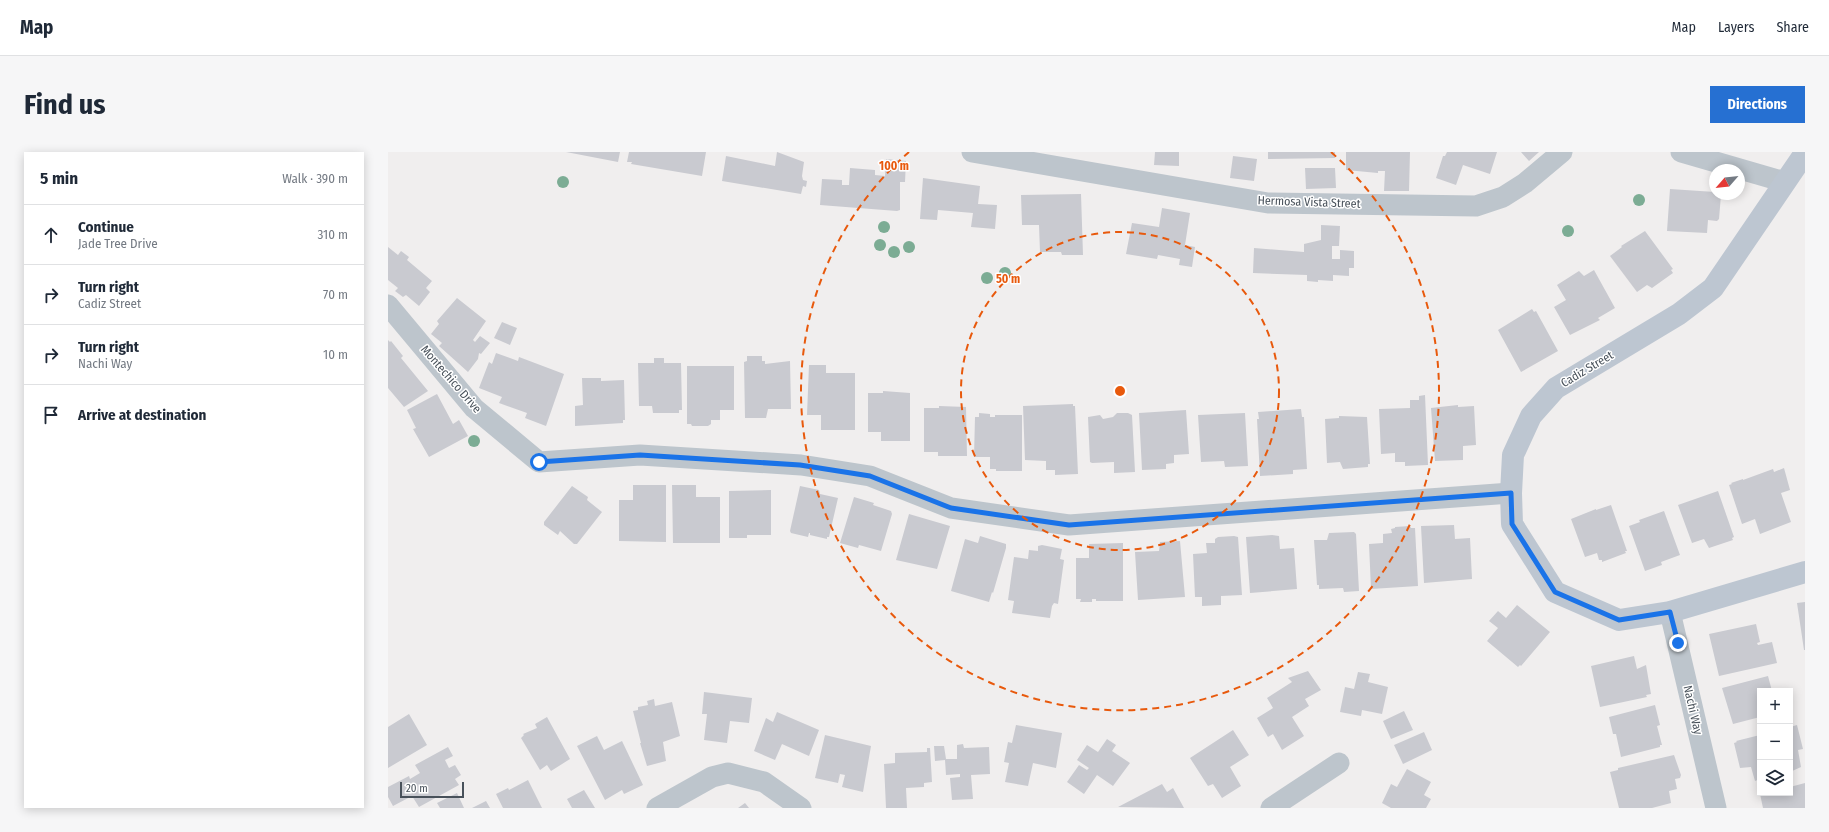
<!DOCTYPE html>
<meta charset="utf-8">
<style>
:root{--surface:#fff;--page:#f6f6f7;--text:#1f2937;--muted:#747a83;--line:#e0e1e3;--accent:#2670d2}
body{margin:0;font-family:"Fira Sans Condensed",sans-serif;background:var(--page);color:var(--text)}
.controls{position:absolute;right:12px;bottom:12px;display:grid;overflow:hidden;border-radius:0px;box-shadow:0 2px 10px #0003}
.controls button{width:36px;height:36px;display:grid;place-items:center;padding:0;border:0;border-bottom:1px solid var(--line);background:var(--surface);color:var(--text);font:20px sans-serif}
.compass{position:absolute;left:1321px;top:12px;width:36px;height:36px;border-radius:50%;background:var(--surface);box-shadow:0 2px 10px #0003;rotate:242deg}
.scale{position:absolute;left:12px;bottom:10px;width:64px;box-sizing:border-box;padding-left:4px;border:2px solid #48515a;border-top:0;font-size:11px;line-height:14px;white-space:nowrap;color:#48515a;-webkit-text-stroke:3px #fff;paint-order:stroke}
.stop{position:absolute;width:12px;height:12px;margin:-9px;border:3px solid #1a73e8;border-radius:50%;background:#fff}
.stop.end{background:#1a73e8;border-color:#fff;box-shadow:0 1px 4px #0008}
.list{margin:0;padding:0;list-style:none}
h2{display:flex;justify-content:space-between;align-items:center;height:52px;margin:0;padding:0 16px;font-size:17px}
h2 small{font-size:13px;font-weight:400;color:var(--muted)}
.list li{display:grid;grid-template-columns:26px 1fr auto;gap:12px;align-items:center;box-sizing:border-box;height:60px;padding:0 16px;border-top:1px solid var(--line)}
.list b{display:block;font-size:15px;white-space:nowrap}
.list p{margin:0;font-size:13px;white-space:nowrap;color:var(--muted)}
.list em{font-size:13px;font-style:normal;color:var(--muted)}
.icon{flex:none;width:22px;height:22px;fill:none;stroke:currentColor;stroke-width:2;stroke-linecap:round;stroke-linejoin:round}
.map{position:relative;flex:none;width:1417px;height:656px;overflow:hidden;border-radius:0px}
header{display:flex;align-items:center;gap:24px;box-sizing:border-box;height:56px;padding:0 20px;background:var(--surface);border-bottom:1px solid var(--line)}
header strong{font-size:19px}
nav{display:flex;gap:22px;margin-inline-start:auto;font-size:14px}
.intro{display:flex;align-items:center;justify-content:space-between;box-sizing:border-box;height:96px;padding:0 24px}
h1{margin:0;font-size:28px}
.button{padding:10px 18px;border-radius:0px;background:var(--accent);color:#fff;font-size:14px;font-weight:700}
main{display:flex;gap:24px;padding:0 24px}
aside{flex:1;background:var(--surface);border-radius:0px;box-shadow:0 2px 10px #0003}
.map>svg:first-child{display:block}
.building{fill:#c9cad0}
.lines{fill:none;stroke-linecap:round;stroke-linejoin:round}
.street{stroke:#bdc5cc;stroke-width:21}
.secondary{stroke:#bdc6d1;stroke-width:22}
.tree{fill:#7cac94}
.route{stroke:#1a73e8;stroke-width:5}
.ring{fill:none;stroke:#e8590c;stroke-width:2;stroke-dasharray:7 5}
.labels{text-anchor:middle;dominant-baseline:central;stroke-width:3;stroke-linejoin:round;paint-order:stroke}
.street-label{font-size:12px;fill:#48515a;stroke:#fff}
.centre{fill:#e8590c;stroke:#fff;stroke-width:2}
.ring-label{font-size:12px;text-anchor:middle;font-weight:bold;fill:#e8590c;stroke:#fff;stroke-width:3;stroke-linejoin:round;paint-order:stroke}
</style>
<header>
<strong>Map</strong>
<nav><a>Map</a><a>Layers</a><a>Share</a></nav>
</header>
<div class="intro"><h1>Find us</h1><a class="button">Directions</a></div>
<main>
<aside>
<h2>5 min<small>Walk · 390 m</small></h2>
<ul class="list">
<li><svg class="icon" aria-label="ahead" viewBox="0 0 24 24"><path d="M12 20V5M6 11l6-6 6 6"/></svg><div><b>Continue</b><p>Jade Tree Drive</p></div><em>310 m</em></li>
<li><svg class="icon" aria-label="right" viewBox="0 0 24 24"><path d="M7 20v-9h11M14 6l5 5-5 5"/></svg><div><b>Turn right</b><p>Cadiz Street</p></div><em>70 m</em></li>
<li><svg class="icon" aria-label="right" viewBox="0 0 24 24"><path d="M7 20v-9h11M14 6l5 5-5 5"/></svg><div><b>Turn right</b><p>Nachi Way</p></div><em>10 m</em></li>
<li><svg class="icon" aria-label="arrive" viewBox="0 0 24 24"><path d="M6 21V4h12l-3 4 3 4H6"/></svg><div><b>Arrive at destination</b></div></li>
</ul>
</aside>
<div class="map">
<svg width="1417" height="656" viewBox="0 0 1417 656">
<rect width="100%" height="100%" fill="#f0eeee"/>
<path class="building" d="M178 0H232L230 10Z
M241 0H318L314 24 243 12 244 10H239Z
M389 0 416 10 414 24 415 28 419 29 418 35 415 34 413 42 334 29 338 4 387 14Z
M767 0H791V14L766 13Z
M880 0H947V6L880 7Z
M958 0H1022L1021 39H996L997 19H990V21L958 18Z
M1059 0H1109L1102 22 1075 13 1068 33 1048 26 1055 4H1057Z
M1133 0H1151L1141 9Z
M845 4 869 7 866 29 842 26Z
M498 7 518 9 517 30H512V58L509 59 432 53 434 27 454 28V33H461L462 16 487 18V23L497 24Z
M917 16H947L948 36 918 37Z
M535 26 592 34 590 52 609 53 607 77 583 75 585 61 550 58 549 68 532 67Z
M1282 37 1327 40V42L1333 43 1331 67 1329 69 1320 68 1319 81 1279 79Z
M693 42 695 103H674L673 100H652L651 73H634L633 43Z
M774 56 802 61 797 93 807 95 804 115 791 113 792 107 770 103 769 107 738 102 744 71 771 75Z
M933 73 952 74 951 94H944V107H952V98L966 99V116H961V124L945 123V129L930 128V130L919 129V123L865 121 866 96 916 100V92L933 88Z
M1257 79 1285 117 1283 118 1285 121 1264 136 1259 133 1249 140 1222 104 1234 95 1233 94Z
M0 95 10 103 13 99 21 105 19 108 44 129 38 136 42 140 31 154 18 143 15 145 7 139 10 136 0 128Z
M1206 118 1227 156 1210 166 1212 168 1182 183 1166 155 1178 148 1169 133 1191 119 1196 124Z
M69 146 98 169 85 188 87 190 92 184 102 191 93 202 91 201 90 207 80 220 51 194 54 191 43 182 51 172 49 169Z
M1144 157 1146 160 1148 159 1170 199 1133 220 1110 178Z
M114 170 129 176 122 193 106 186Z
M0 188 2 190 3 189 15 204 13 206 40 239 16 255 0 236Z
M108 201 130 209 131 205 176 222 158 274 137 266 139 261 111 251 114 245 91 236 101 210 104 212Z
M359 204H374V209H377V212L402 209 403 257H380L378 266H357L356 210 359 209Z
M266 206H276V211H293L294 258H291V261H265L264 254H251L250 211H266Z
M421 213H438V221H467V278H433V263H419Z
M299 214H346V258H332V268H323V272L320 274H304L303 272H299Z
M194 226H213V229L236 228 237 268H235V271L187 274V254L195 253Z
M495 239 522 241V289H493V280H480V241H495Z
M49 242 65 272 71 268 80 284 41 305 25 277 28 276 19 258Z
M1037 243 1040 313 1017 314V310H1007V301L993 302 991 257 1022 256V248H1031V244Z
M685 252V254H687L690 322 667 323V318H658V309L637 308 635 254Z
M1070 253V255L1086 254 1088 293 1075 294V308L1047 309 1043 256Z
M551 254 578 255 579 304H550V300H536V256H551Z
M913 257 914 265H916L919 317 905 318V322L872 324 869 267H871L870 260Z
M798 258 801 302 786 303V311L778 312V317L754 318 751 261Z
M591 261 602 262V265H607V263H634V319H608V317H602V305H586L587 265H591Z
M729 261H740L744 263 747 320 726 321V310L704 311 702 310 700 265 712 263 715 267 725 265Z
M857 261 860 314 837 315 836 309 813 310 810 263Z
M951 264 979 265 982 312H980V315L955 317 952 310 939 311 937 267 951 266Z
M1396 316 1402 338 1393 341 1403 370 1372 382 1367 367 1354 372 1341 333 1344 332 1343 331 1355 327V328L1385 317 1386 320Z
M245 333H278V390L231 389V348H245Z
M284 333H308V345H332V391H285Z
M184 334 200 345 199 348 214 360 189 392H186L172 379 170 383 156 373V370Z
M412 334 431 338 432 342 450 346 441 385H439V387L422 383V381H421L420 385 403 381 402 379Z
M383 338V383H359V386H341V339Z
M1330 339 1346 385 1344 386 1345 388 1321 396 1316 387 1304 391 1290 353Z
M466 345 486 351 485 353 503 359 504 362 493 399 471 393 470 396 452 391Z
M1223 353 1239 399H1237L1238 401 1214 410V408H1211L1209 401 1197 405 1183 367 1208 357V358Z
M1276 359 1292 403 1273 410 1274 413 1257 419 1241 374 1252 370 1251 368Z
M521 362 562 374 549 417 508 408Z
M1066 373 1067 387 1082 386 1084 427 1036 431 1033 374Z
M1022 374 1023 376H1027L1030 434 983 437 981 392 995 391V382L1004 381 1003 377 1007 376V375Z
M966 380 968 382 971 439 956 440 955 436 931 437V433H929L926 388H939L941 381Z
M884 383 891 384 892 397 906 396 909 437 862 441 858 385Z
M592 384 618 392V396L605 441 604 440 601 450 563 439 577 387 590 391Z
M846 384 850 385 854 443 833 444V453L814 454V445H807L805 402 819 401 818 391H827V387L830 385Z
M792 389 797 445 750 448 747 400 771 399 772 390Z
M735 391V449H708V447H704V450H692L693 447H688V406H701V392Z
M654 393 674 397 672 407 676 408 670 452 666 451 664 454 662 466 624 461 626 449 620 448 626 405 640 407 641 398 650 399V394Z
M1417 450V498H1416L1409 451Z
M1129 453 1162 480 1133 514 1132 513 1130 515 1099 489 1110 476 1101 469 1110 459 1118 466Z
M1368 472 1372 490 1369 491 1370 493 1384 490 1389 511 1331 524 1321 482Z
M1246 504 1249 517 1258 513 1263 542 1258 543 1259 545 1212 555 1203 514Z
M920 519 933 538 917 547 921 554 904 565 916 584 894 598 885 582 880 585 869 566 885 556 879 546 904 530 900 526Z
M970 520 982 522 980 530 1000 535 994 562 974 558 973 564 952 560 957 535 966 537Z
M1380 524 1384 539H1372V565L1345 572 1334 536Z
M316 540 364 546 361 571 342 569 339 591 316 588 319 562H314Z
M266 547 267 554 284 550 292 584 275 590 278 609 259 614 252 591H253L245 559 250 558V555L260 553 259 549Z
M1267 553 1272 573 1269 574 1274 593H1272V595L1233 605 1228 582H1225L1221 565Z
M1016 559 1025 578 1003 587 995 569Z
M389 560 431 578 421 604 394 592 387 608 366 599 378 566 385 570Z
M21 562 39 593 0 616V575Z
M159 565 182 607 163 619 159 613 152 618 133 586 136 583 135 582 149 576 147 572Z
M628 573 674 581 668 616 645 611 640 634 617 630 621 611 616 610 620 590 624 591Z
M1409 573 1415 597 1410 598 1413 615 1402 620V575Z
M845 578 861 603 842 615 853 634 834 646 825 632 820 634 802 606Z
M1036 580 1044 598 1015 612 1006 593Z
M437 583 483 594 475 640 454 635 457 623 452 622 450 631 427 626Z
M1372 583V627L1367 629 1363 615 1352 616 1346 591 1349 590 1348 589Z
M209 584 216 598 234 589 255 633 236 642 234 638 217 648 189 594Z
M719 587 728 593 724 599 742 611 725 634 709 623 696 642 679 630 691 613 699 618 701 616 689 608 699 593 710 600Z
M575 592 576 596 601 595 602 622 583 623 585 647 564 648 562 626 572 625V622L558 623 557 608 547 609 546 594H556L558 607H569V593Z
M60 595 65 604 57 608 61 616 67 613 73 623 67 627 71 633 31 655 24 644 5 654 0 645V635L21 624 22 627 32 621 27 613Z
M539 596H542L544 630 536 631V635L518 636 519 656H498L496 612 507 611V601L539 600Z
M1286 603 1293 623 1292 626 1287 627 1289 637 1281 639 1283 651 1264 656H1231L1222 620 1230 618V616Z
M1019 617 1043 630 1036 643 1043 647 1038 656H1003L994 651 1003 632 1009 635Z
M140 628 154 656H115L108 642 120 636 121 638Z
M1417 631V656H1375L1372 642 1402 641V635Z
M774 632 779 640 785 636 796 656 730 655Z
M196 638 207 656H184L179 647Z
M69 641 76 656H52L49 651Z
M98 649 102 656H84Z
M357 651 361 656H350Z"/>
<g class="lines">
<path class="street" d="M584 0 880 51 1088 54 1115 45 1137 31 1174 0
M1293 0 1397 30
M0 153 86 256 151 310 252 303 413 313 482 324 563 356 681 373 1123 341
M1282 460 1328 656
M269 656 324 625 340 621 376 630 413 656
M883 656 951 611"/>
<path class="secondary" d="M1417 1 1325 136 1291 162 1168 236 1143 264 1125 303 1123 341 1124 372 1167 440 1231 468 1282 460 1417 420"/>
</g>
<g class="tree">
<circle cx="175" cy="30" r="6"/>
<circle cx="1251" cy="48" r="6"/>
<circle cx="496" cy="75" r="6"/>
<circle cx="1180" cy="79" r="6"/>
<circle cx="492" cy="93" r="6"/>
<circle cx="521" cy="95" r="6"/>
<circle cx="506" cy="100" r="6"/>
<circle cx="617" cy="121" r="6"/>
<circle cx="599" cy="126" r="6"/>
<circle cx="86" cy="289" r="6"/>
</g>
<g class="lines">
<path class="route" d="M151 310 252 303 412 313 482 324 563 356 681 373 1123 341 1124 372 1167 440 1231 468 1282 460 1290 491"/>
</g>
<g class="ring">
<circle cx="732" cy="239" r="159"/>
<path d="M943 0A319 319 0 1 1 521 0"/>
</g>
<g class="labels">
<g class="street-label">
<text transform="translate(921 50) rotate(2)">Hermosa Vista Street</text>
<text transform="translate(1199 217) rotate(-31)">Cadiz Street</text>
<text transform="translate(63 227) rotate(49)">Montechico Drive</text>
<text transform="translate(1305 558) rotate(77)">Nachi Way</text>
</g>
</g>
<circle cx="732" cy="239" r="6" class="centre"/>
<g class="ring-label">
<text x="506" y="18">100 m</text>
<text x="620" y="131">50 m</text>
</g>
</svg>
<div class="controls">
<button>+</button>
<button>−</button>
<button><svg class="icon" aria-label="layers" viewBox="0 0 24 24"><path d="M12 4l9 5-9 5-9-5zM3 14l9 5 9-5"/></svg></button>
</div>
<svg class="compass" viewBox="-18 -18 36 36"><path d="M0-13l5 13h-10z" fill="#e53935"/><path d="M0 13l5-13h-10z" fill="#747a83"/></svg>
<div class="scale">20 m</div>
<div class="stop" style="left:151px;top:310px"></div>
<div class="stop end" style="left:1290px;top:491px"></div>
</div>
</main>
